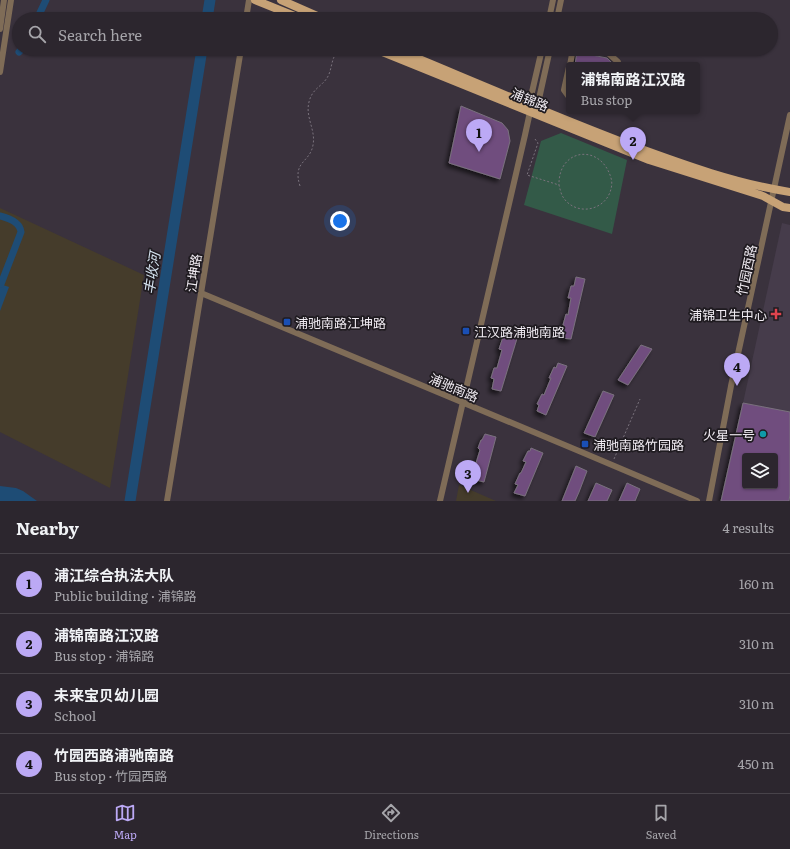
<!DOCTYPE html>
<meta charset="utf-8">
<style>
:root{--surface:#2c262e;--page:#342e36;--text:#f1f3f6;--muted:#a6a5aa;--line:#48434a;--accent:#bca9f5}
body{margin:0;font-family:Literata,"Noto Sans SC",serif;background:var(--page);color:var(--text)}
.controls{position:absolute;right:12px;bottom:12px;display:grid;overflow:hidden;border-radius:4px;box-shadow:0 1px 3px #0004}
.controls button{width:36px;height:36px;display:grid;place-items:center;padding:0;border:0;border-bottom:1px solid var(--line);background:var(--surface);color:var(--text);font:20px sans-serif}
.you{position:absolute;left:340px;top:221px;width:14px;height:14px;margin:-10px;border:3px solid #fff;border-radius:50%;background:#1a73e8;box-shadow:0 0 0 6px #1a73e833}
.badge{display:grid;place-items:center;width:26px;height:26px;border-radius:50%;background:var(--accent);color:#111;font-size:13px;font-weight:700}
.pin{position:absolute;translate:-50% -33px;filter:drop-shadow(0 1px 2px #0008)}
.pin::after{content:'';position:absolute;top:21px;width:14px;height:12px;background:inherit;clip-path:polygon(0 0,100% 0,50% 100%)}
.popup{position:absolute;left:566px;top:62px;width:134px;height:52px;box-sizing:border-box;display:grid;place-content:center;border-radius:4px;background:var(--surface);filter:drop-shadow(0 1px 3px #0005);font-size:13px;white-space:nowrap;color:var(--muted)}
.popup b{font-size:15px;color:var(--text)}
.popup::after{content:'';position:absolute;left:50%;top:100%;margin-left:-8px;border:8px solid transparent;border-top-color:var(--surface)}
.list{margin:0;padding:0;list-style:none}
h2{display:flex;justify-content:space-between;align-items:center;height:52px;margin:0;padding:0 16px;font-size:17px}
h2 small{font-size:13px;font-weight:400;color:var(--muted)}
.list li{display:grid;grid-template-columns:26px 1fr auto;gap:12px;align-items:center;box-sizing:border-box;height:60px;padding:0 16px;border-top:1px solid var(--line)}
.list b{display:block;font-size:15px;white-space:nowrap}
.list p{margin:0;font-size:13px;white-space:nowrap;color:var(--muted)}
.list em{font-size:13px;font-style:normal;color:var(--muted)}
.icon{flex:none;width:22px;height:22px;fill:none;stroke:currentColor;stroke-width:2;stroke-linecap:round;stroke-linejoin:round}
.map{position:relative;flex:none;width:790px;height:501px;overflow:hidden}
.search{position:absolute;background:var(--surface);box-shadow:0 1px 3px #0004;left:12px;right:12px;top:12px;height:44px;display:flex;align-items:center;gap:10px;box-sizing:border-box;padding:0 14px;border-radius:22px;color:var(--muted);font-size:15px}
.sheet{height:292px;background:var(--surface)}
nav{display:flex;justify-content:space-around;align-items:center;box-sizing:border-box;height:56px;border-top:1px solid var(--line);background:var(--surface);font-size:11px;color:var(--muted)}
nav a{display:grid;justify-items:center;gap:2px}
nav .on{color:var(--accent)}
.map>svg:first-child{display:block}
.education{fill:#453c2b}
.medical{fill:#463c4b}
.green{fill:#335a48}
.water{fill:#1e4c75}
.lines{fill:none;stroke-linecap:round;stroke-linejoin:round}
.canal{stroke:#1e4c75;stroke-width:7}
.river{stroke:#1e4c75;stroke-width:11}
.building{fill:#704d7e;stroke:#7a717e;fill-rule:evenodd;filter:url(#shadow)}
.path{stroke:#7a737d;stroke-width:1;stroke-dasharray:2 2;stroke-linecap:butt}
.minor{stroke:#7f6c57;stroke-width:6}
.major{stroke:#c7a276;stroke-width:8}
.health-dot{fill:#e0444e;stroke:#1f1b20;stroke-width:1.5}
.transit-dot{fill:#1a4fb4;stroke:#1f1b20;stroke-width:1.5}
.culture-dot{fill:#0f9aa8;stroke:#1f1b20;stroke-width:1.5}
.labels{text-anchor:middle;dominant-baseline:central;stroke-width:3.5;stroke-linejoin:round;paint-order:stroke}
.street-label{font-size:13px;fill:#f1ecf3;stroke:#1f1b20}
.poi-label{font-size:13px;fill:#f1ecf3;stroke:#1f1b20;text-anchor:start}
.water-label{font-size:14px;font-style:italic;fill:#d6e4f1;stroke:#1f1b20}
</style>
<div class="map">
<svg width="790" height="501" viewBox="0 0 790 501">
<defs>
<filter id="shadow"><feDropShadow dx="-3" dy="3" stdDeviation="2" flood-color="#0009"/></filter>
</defs>
<rect width="100%" height="100%" fill="#3a323d"/>
<path class="education" d="M0 208 144 275 110 488 0 432Z
M459 485 496 501H456Z"/>
<path class="medical" d="M782 223 790 225V412L743 403Z"/>
<path class="green" d="M561 133 627 160 612 234 524 205 541 141Z"/>
<path class="water" d="M0 284 9 287 0 311Z
M0 486 16 488 23 491 37 501H0Z"/>
<g class="lines">
<path class="canal" d="M37 19 46 0
M19 52 22 49
M0 216C8 218 20 222 21 232L1 284"/>
<path class="river" d="M207 19 210 0
M130 501 202 49"/>
</g>
<path class="building" d="M577 52 607 58 614 65H575Z
M461 106 502 123 508 130 510 141 500 179 449 163Z
M576 277 585 279 571 339 561 338 564 325H563L566 314 568 315 571 298H568L571 286H574Z
M509 329 519 332 501 391 492 389 494 379 491 378 494 368H497L502 350 499 349 503 337H506Z
M641 345 652 349 628 385 618 380Z
M558 363 567 366 546 415 537 411 539 405 537 404 542 394 544 395 551 378H549L554 367 556 368Z
M603 391 614 395 595 437 584 433Z
M743 403 790 412V494L789 501H721ZM745 456H775V486H745Z
M485 434 496 437 484 482 472 479 474 473H472L474 462 476 463 480 450 478 448 481 440H482Z
M531 448 543 453 525 496 514 493 518 485 515 484 520 473H521L526 462 523 461 528 451H530Z
M576 466 587 471 579 492 575 501H562Z
M596 483 612 490 607 501H588Z
M627 483 640 489 635 501H619Z"/>
<g class="lines">
<path class="path" d="M535 139 538 143 527 175 559 185C560 189 561 194 563 197 573 213 596 213 607 198 611 192 613 184 611 178 601 143 558 148 559 185
M300 186C292 161 310 163 313 145 316 130 305 117 309 102 312 89 321 87 327 78 331 72 331 64 334 57
M614 459 640 399"/>
<path class="minor" d="M246 19 249 0
M549 19 553 0
M557 19 561 0
M0 29 4 0
M595 49 607 52 618 62V65
M570 65 573 49
M569 67 564 90 569 97
M0 72 11 0
M533 110 537 108 550 49
M201 293 579 451 697 501
M167 501 241 49
M440 501 525 135 530 112 529 105 542 49
M709 501 731 386 790 115"/>
<path class="major" d="M255 0 302 19
M281 0 324 19
M375 49 649 160 763 196 783 207 790 208
M395 49C470 80 546 113 622 142 677 162 732 183 790 192"/>
</g>
<path class="health-dot" d="M774 308h4v4h4v4h-4v4h-4v-4h-4v-4h4z"/>
<g class="transit-dot">
<rect x="283" y="318" width="8" height="8" rx="2"/>
<rect x="462" y="327" width="8" height="8" rx="2"/>
<rect x="581" y="440" width="8" height="8" rx="2"/>
</g>
<circle class="culture-dot" cx="763" cy="434" r="4"/>
<g class="labels">
<g class="street-label">
<text transform="translate(530 99) rotate(22)">浦锦路</text>
<text transform="translate(746 270) rotate(-78)">竹园西路</text>
<text transform="translate(193 273) rotate(-81)">江坤路</text>
<text transform="translate(454 387) rotate(23)">浦驰南路</text>
</g>
<g class="poi-label">
<text x="767" y="314" text-anchor="end">浦锦卫生中心</text>
<text x="295" y="322">浦驰南路江坤路</text>
<text x="474" y="331">江汉路浦驰南路</text>
<text x="755" y="434" text-anchor="end">火星一号</text>
<text x="593" y="444">浦驰南路竹园路</text>
</g>
<g class="water-label">
<text transform="translate(151 273) rotate(-81)">丰收河</text>
</g>
</g>
</svg>
<div class="controls">
<button><svg class="icon" aria-label="layers" viewBox="0 0 24 24"><path d="M12 4l9 5-9 5-9-5zM3 14l9 5 9-5"/></svg></button>
</div>
<div class="you"></div>
<div class="pin badge" style="left:479px;top:152px">1</div>
<div class="pin badge" style="left:633px;top:160px">2</div>
<div class="popup"><b>浦锦南路江汉路</b>Bus stop</div>
<div class="pin badge" style="left:468px;top:493px">3</div>
<div class="pin badge" style="left:737px;top:386px">4</div>
<div class="search"><svg class="icon" aria-label="search" viewBox="0 0 24 24"><circle cx="10" cy="10" r="6"/><path d="M15 15l6 6"/></svg>Search here</div>
</div>
<section class="sheet">
<h2>Nearby<small>4 results</small></h2>
<ul class="list">
<li><span class="badge">1</span><div><b>浦江综合执法大队</b><p>Public building · 浦锦路</p></div><em>160 m</em></li>
<li><span class="badge">2</span><div><b>浦锦南路江汉路</b><p>Bus stop · 浦锦路</p></div><em>310 m</em></li>
<li><span class="badge">3</span><div><b>未来宝贝幼儿园</b><p>School</p></div><em>310 m</em></li>
<li><span class="badge">4</span><div><b>竹园西路浦驰南路</b><p>Bus stop · 竹园西路</p></div><em>450 m</em></li>
</ul>
</section>
<nav>
<a class="on"><svg class="icon" aria-label="map" viewBox="0 0 24 24"><path d="M3 6l6-2 6 2 6-2v14l-6 2-6-2-6 2zM9 4v14M15 6v14"/></svg>Map</a>
<a><svg class="icon" aria-label="directions" viewBox="0 0 24 24"><path d="M12 3l9 9-9 9-9-9zM9 14v-3h6M13 9l2 2-2 2"/></svg>Directions</a>
<a><svg class="icon" aria-label="saved" viewBox="0 0 24 24"><path d="M7 4h10v16l-5-4-5 4z"/></svg>Saved</a>
</nav>
